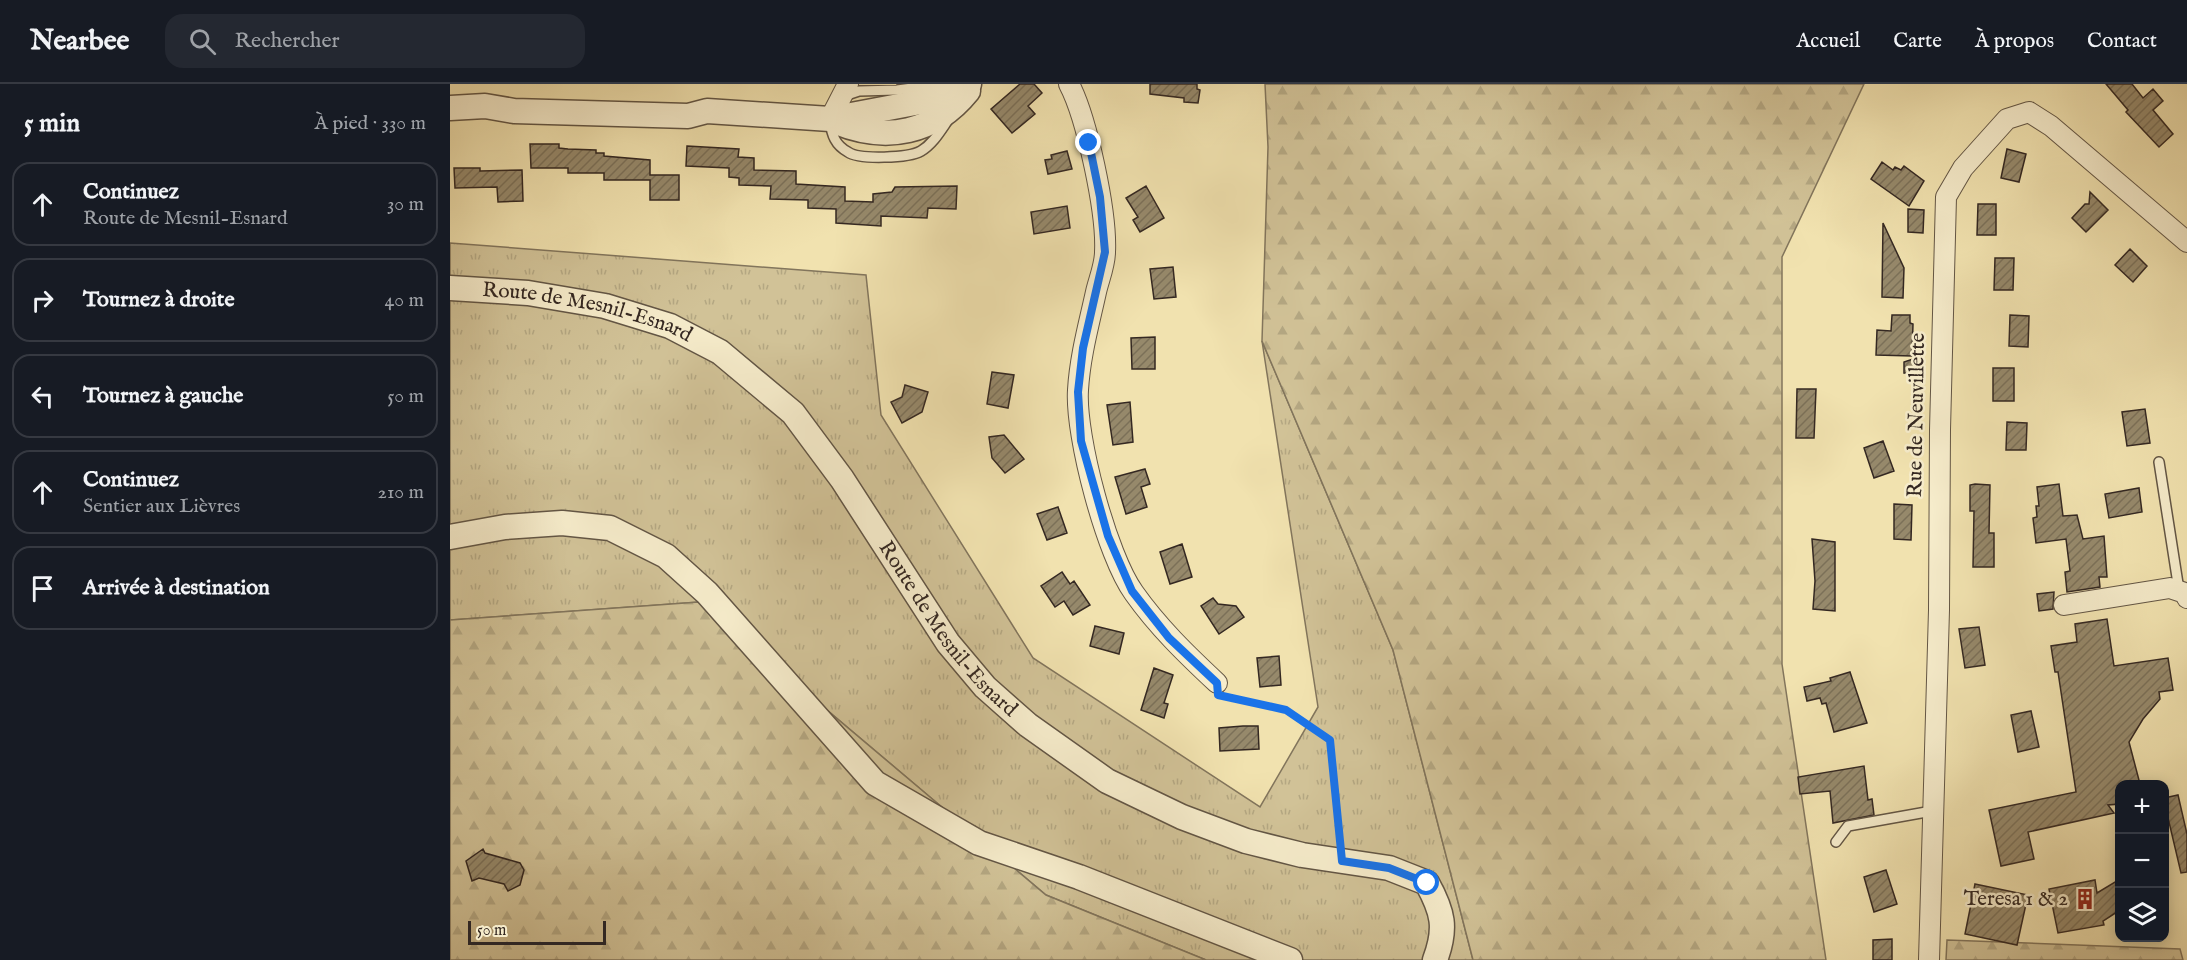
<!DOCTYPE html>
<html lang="fr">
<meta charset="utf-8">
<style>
:root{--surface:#171b24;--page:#242831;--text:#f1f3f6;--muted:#9ea1a6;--line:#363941}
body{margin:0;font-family:"IM FELL English",serif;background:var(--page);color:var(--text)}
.controls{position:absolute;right:18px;bottom:18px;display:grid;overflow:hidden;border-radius:12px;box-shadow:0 3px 15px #0003}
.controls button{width:54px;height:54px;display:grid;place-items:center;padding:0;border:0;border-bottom:2px solid var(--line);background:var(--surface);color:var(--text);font:30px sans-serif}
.scale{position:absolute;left:18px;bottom:15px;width:138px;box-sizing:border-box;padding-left:6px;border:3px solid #342822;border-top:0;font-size:16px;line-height:21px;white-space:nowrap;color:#342822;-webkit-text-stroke:4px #f6eccb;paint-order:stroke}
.stop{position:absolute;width:18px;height:18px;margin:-14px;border:4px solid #1a73e8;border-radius:50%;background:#fff}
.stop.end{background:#1a73e8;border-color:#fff;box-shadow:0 2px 6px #0008}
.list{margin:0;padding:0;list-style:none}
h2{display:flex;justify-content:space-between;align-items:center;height:78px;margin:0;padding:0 24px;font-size:26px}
h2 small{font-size:20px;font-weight:400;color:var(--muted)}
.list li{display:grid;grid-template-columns:39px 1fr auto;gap:18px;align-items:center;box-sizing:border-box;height:84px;margin:0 12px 12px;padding:0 12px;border:2px solid var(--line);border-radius:18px}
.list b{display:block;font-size:22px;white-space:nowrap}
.list p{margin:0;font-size:20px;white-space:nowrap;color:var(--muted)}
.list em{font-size:20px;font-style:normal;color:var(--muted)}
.icon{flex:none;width:33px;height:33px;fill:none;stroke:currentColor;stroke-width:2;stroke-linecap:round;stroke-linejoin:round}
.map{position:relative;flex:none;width:1737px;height:876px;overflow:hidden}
header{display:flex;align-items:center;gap:36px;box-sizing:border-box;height:84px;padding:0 30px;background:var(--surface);border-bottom:2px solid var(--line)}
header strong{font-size:28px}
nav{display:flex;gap:33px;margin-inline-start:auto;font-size:21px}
.search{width:420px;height:54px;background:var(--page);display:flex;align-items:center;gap:15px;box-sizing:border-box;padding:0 21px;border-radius:18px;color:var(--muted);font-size:22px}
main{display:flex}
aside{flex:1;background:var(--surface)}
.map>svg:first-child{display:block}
.grass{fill:url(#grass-tufts);stroke:#82755c;stroke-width:1.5}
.forest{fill:url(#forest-firs);stroke:#82755c;stroke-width:1.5}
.building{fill:url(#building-hatch);stroke:#342822;stroke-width:1.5}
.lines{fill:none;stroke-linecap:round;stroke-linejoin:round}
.service-casing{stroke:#635645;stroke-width:12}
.minor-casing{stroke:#635645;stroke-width:22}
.tertiary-casing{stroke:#635645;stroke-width:27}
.path{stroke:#342822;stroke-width:3;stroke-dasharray:4.5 3;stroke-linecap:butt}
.service{stroke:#f6eccb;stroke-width:9}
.minor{stroke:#f6eccb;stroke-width:20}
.tertiary{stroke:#f6eccb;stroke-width:24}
.route{stroke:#1a73e8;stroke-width:8}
.labels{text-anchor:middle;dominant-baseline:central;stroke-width:5;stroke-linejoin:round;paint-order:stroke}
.street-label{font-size:21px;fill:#342822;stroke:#f6eccb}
.poi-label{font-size:21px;fill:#342822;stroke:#f6eccb;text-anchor:end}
</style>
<header>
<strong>Nearbee</strong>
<div class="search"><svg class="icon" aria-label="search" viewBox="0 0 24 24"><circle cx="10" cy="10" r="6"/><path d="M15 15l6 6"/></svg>Rechercher</div>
<nav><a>Accueil</a><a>Carte</a><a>À propos</a><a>Contact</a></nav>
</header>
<main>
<aside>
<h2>5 min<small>À pied · 330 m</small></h2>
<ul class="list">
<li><svg class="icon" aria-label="ahead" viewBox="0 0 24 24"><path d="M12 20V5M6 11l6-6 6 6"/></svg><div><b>Continuez</b><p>Route de Mesnil-Esnard</p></div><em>30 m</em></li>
<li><svg class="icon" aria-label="right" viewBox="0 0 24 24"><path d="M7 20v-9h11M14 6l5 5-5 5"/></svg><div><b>Tournez à droite</b></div><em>40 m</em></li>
<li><svg class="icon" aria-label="left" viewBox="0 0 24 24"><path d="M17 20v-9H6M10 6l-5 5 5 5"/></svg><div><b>Tournez à gauche</b></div><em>50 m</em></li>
<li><svg class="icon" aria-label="ahead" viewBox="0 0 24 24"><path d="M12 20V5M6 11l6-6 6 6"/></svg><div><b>Continuez</b><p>Sentier aux Lièvres</p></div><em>210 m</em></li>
<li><svg class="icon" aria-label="arrive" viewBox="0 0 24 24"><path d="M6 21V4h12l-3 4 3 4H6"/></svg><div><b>Arrivée à destination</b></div></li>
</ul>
</aside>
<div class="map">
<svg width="1737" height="876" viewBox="0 0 1737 876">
<defs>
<pattern id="grass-tufts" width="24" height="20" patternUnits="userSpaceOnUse" patternTransform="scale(1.5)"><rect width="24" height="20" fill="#d1c297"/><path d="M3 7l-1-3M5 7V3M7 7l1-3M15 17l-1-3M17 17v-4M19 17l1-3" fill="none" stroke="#b4a782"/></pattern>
<pattern id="forest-firs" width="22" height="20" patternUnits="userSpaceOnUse" patternTransform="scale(1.5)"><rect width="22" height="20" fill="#d1c297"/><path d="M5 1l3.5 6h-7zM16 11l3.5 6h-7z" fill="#b4a782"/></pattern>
<pattern id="building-hatch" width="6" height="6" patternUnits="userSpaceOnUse" patternTransform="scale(1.5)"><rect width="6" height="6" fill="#96896b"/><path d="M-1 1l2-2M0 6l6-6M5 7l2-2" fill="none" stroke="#7b7058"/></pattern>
</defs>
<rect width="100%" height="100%" fill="#f1e2af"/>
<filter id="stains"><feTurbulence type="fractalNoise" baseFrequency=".00333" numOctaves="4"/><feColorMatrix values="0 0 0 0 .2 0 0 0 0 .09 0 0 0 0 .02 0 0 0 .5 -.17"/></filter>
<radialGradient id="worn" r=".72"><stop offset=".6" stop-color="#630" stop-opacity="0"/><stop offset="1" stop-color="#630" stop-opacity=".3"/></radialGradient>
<path class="grass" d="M0 159 416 191 431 331 583 574 810 723 868 623 812 257 943 566 1023 876H756L596 811 249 518 0 536Z"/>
<path class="forest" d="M815 0H1414L1332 173V580L1376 876H1023L943 566 812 257 818 63Z
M249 518 596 811 756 876H0V536Z
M1497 856 1730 865 1733 876H1496Z"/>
<path class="building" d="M570 0H584L592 9 578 22 585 30 562 49 541 25Z
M700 0H747V5L750 6 748 19 734 18V14L700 10Z
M1656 0H1682L1693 14 1703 5 1713 17 1703 26 1723 50 1709 63 1676 28 1678 26Z
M80 60H109V64L118 65 146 66V69H154V72L200 76V91H229V116H200V96H154V89H118V84H81Z
M237 62 289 65 288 73 304 74V86L346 87V100L395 103V117L423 118V110L442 108 445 103 507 102 506 125 478 124 477 134 431 132V142L386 139V125L358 124V116L320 115 321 102 289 101V94L279 93V84L236 82Z
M1557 65 1576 70 1569 98 1551 94Z
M617 67 622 85 598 90 595 76 602 75 601 71Z
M1432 78 1443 86 1445 83 1451 86 1454 82 1474 97 1459 122 1421 95Z
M4 84H30V87L72 86 73 117 48 118 47 103 5 104Z
M696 102 714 134 690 148 683 136 688 133 676 114Z
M1640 108 1658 126 1636 148 1622 134 1635 120H1639Z
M1528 120H1546V151H1527Z
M617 122 620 144 584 150 581 128Z
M1458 125 1474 126 1473 149 1458 148Z
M1433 139 1454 184 1453 214 1432 213Z
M1680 165 1697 182 1683 198 1665 181Z
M1545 174H1564L1563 206H1544Z
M723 183 726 213 704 215 700 185Z
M1442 231H1460V239L1463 240 1462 272 1426 271 1427 246 1441 247Z
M1560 231 1579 232 1578 263 1559 262Z
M705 253V285H682L681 254Z
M1463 275H1473L1472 290 1454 289V278Z
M1543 284H1564V317H1543Z
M542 288 564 291 558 324 537 320Z
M455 301 478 308 472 328 452 339 441 318 452 313Z
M1347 305H1366L1364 354H1346Z
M680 318 683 358 663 361 657 321Z
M1695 325 1700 359 1677 362 1672 328Z
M1557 338 1577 339 1576 366H1556Z
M554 351 574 375 555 389 542 374 539 353Z
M1433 357 1444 387 1424 394 1414 364Z
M695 385 700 400 691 403 697 423 676 430 665 393Z
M1525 400 1540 401 1539 449H1544V483H1523L1524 427H1520V401Z
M1609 400 1613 432 1627 431 1633 455 1654 452 1657 493H1649L1650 503 1617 508 1615 488 1620 487 1616 455 1586 459 1583 434 1587 433 1586 422H1589L1587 403Z
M1689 404 1692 428 1659 434 1655 410Z
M1444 420 1462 421 1461 456 1444 455Z
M608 423 617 449 597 456 587 430Z
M1362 455 1385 458V527L1363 525 1365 497Z
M732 460 742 493 720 500 710 468Z
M612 488 620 500 624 497 640 521 623 531 614 517 605 523 591 502Z
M1604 508 1603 525 1589 527 1587 510Z
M763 514 768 520 786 522 794 533 769 550 751 522Z
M1657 535 1664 582 1718 574 1723 606 1709 608 1710 615 1693 635 1679 658 1690 700H1670V720L1658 721 1664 729 1578 748 1584 775 1551 782 1539 726 1626 708 1608 588H1605L1601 562 1627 558 1625 540Z
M645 542 674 549 669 570 640 562Z
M1529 543 1535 581 1515 584 1509 545Z
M829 572 831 601 810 603 807 574Z
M704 584 723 591 714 619 718 620 714 634 691 626Z
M1400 588 1417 639 1384 648 1376 619 1372 620 1370 614 1357 617 1354 603 1381 597 1380 594Z
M1581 627 1589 663 1568 668 1561 631Z
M793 642H808L809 665 770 667 769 644Z
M1414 682 1418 716 1422 715 1424 731 1383 739 1380 707 1350 710 1348 693Z
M1728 711 1737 750V788L1731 789 1714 717V714Z
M33 765 35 769 70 779 74 786 70 801 58 807 54 800 29 794 22 797 16 777Z
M1436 786 1447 820 1424 828 1414 793Z
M1670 795V826L1653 837 1654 841 1608 849 1599 805 1645 796 1647 809Z
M1525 800 1578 811 1567 861 1515 850Z
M1442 855V876H1423V856Z"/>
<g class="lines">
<defs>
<path id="service" d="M394 12 409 7 447 6 492 0
M380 38C382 51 385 61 398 68 409 76 459 74 471 67 483 60 491 46 498 36
M1709 378 1729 506
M1386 758 1398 742 1482 727"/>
<path id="minor" d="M619 0C637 34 657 129 655 168 655 181 649 195 646 208 639 240 630 272 628 306 625 352 657 472 684 509 708 543 737 571 767 599
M380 35 398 0
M1614 521 1720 504 1735 509 1737 514
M1479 876 1489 526 1490 346 1496 113 1513 84 1557 35 1579 28 1601 42 1737 158"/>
<g id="tertiary">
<path d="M0 24 35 22 64 27 238 32 257 27 380 35 486 15 519 0"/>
<path d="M386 38C437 59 484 49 518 7"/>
<path id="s1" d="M0 204 78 209 155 222 220 242 270 268 343 329 392 395 498 559 535 603 578 641 657 697 732 733 796 757 852 771 939 784 977 799C993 828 997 844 985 876"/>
<path d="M0 453 55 443 112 439 160 444 216 472 257 509 425 699 529 759 629 793 840 876"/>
</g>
</defs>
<use href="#service" class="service-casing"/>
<use href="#minor" class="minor-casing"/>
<use href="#tertiary" class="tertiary-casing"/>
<path class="path" d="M779 613 836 626 880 656 890 756"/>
<use href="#service" class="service"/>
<use href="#minor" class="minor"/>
<use href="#tertiary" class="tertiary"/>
</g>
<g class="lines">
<path class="route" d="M639 59 650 113 655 168 633 264 628 308 631 357 658 452 682 507 719 554 767 599 768 611 836 626 880 656 892 777 939 784 977 799"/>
</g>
<defs>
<symbol id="building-bare" viewBox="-9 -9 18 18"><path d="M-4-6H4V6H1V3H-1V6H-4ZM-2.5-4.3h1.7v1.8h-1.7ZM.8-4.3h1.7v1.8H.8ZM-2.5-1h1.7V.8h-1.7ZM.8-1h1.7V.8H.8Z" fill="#8f2418" stroke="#f6eccb" stroke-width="2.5" paint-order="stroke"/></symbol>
</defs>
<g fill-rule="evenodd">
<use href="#building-bare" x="1620" y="800" width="30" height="30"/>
</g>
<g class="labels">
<g class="street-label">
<text stroke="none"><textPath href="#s1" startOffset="140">Route de Mesnil-Esnard</textPath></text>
<text transform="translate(1467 331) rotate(-89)">Rue de Neuvillette</text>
<text stroke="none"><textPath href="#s1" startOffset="642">Route de Mesnil-Esnard</textPath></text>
</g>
<g class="poi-label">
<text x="1618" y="815">Teresa 1 &amp; 2</text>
</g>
</g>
<rect width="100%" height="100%" filter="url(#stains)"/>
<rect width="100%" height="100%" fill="url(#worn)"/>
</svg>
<div class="controls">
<button>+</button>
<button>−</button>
<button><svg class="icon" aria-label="layers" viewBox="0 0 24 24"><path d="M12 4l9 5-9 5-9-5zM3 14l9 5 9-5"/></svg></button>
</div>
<div class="scale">50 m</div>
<div class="stop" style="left:977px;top:799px"></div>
<div class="stop end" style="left:639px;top:59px"></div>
</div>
</main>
